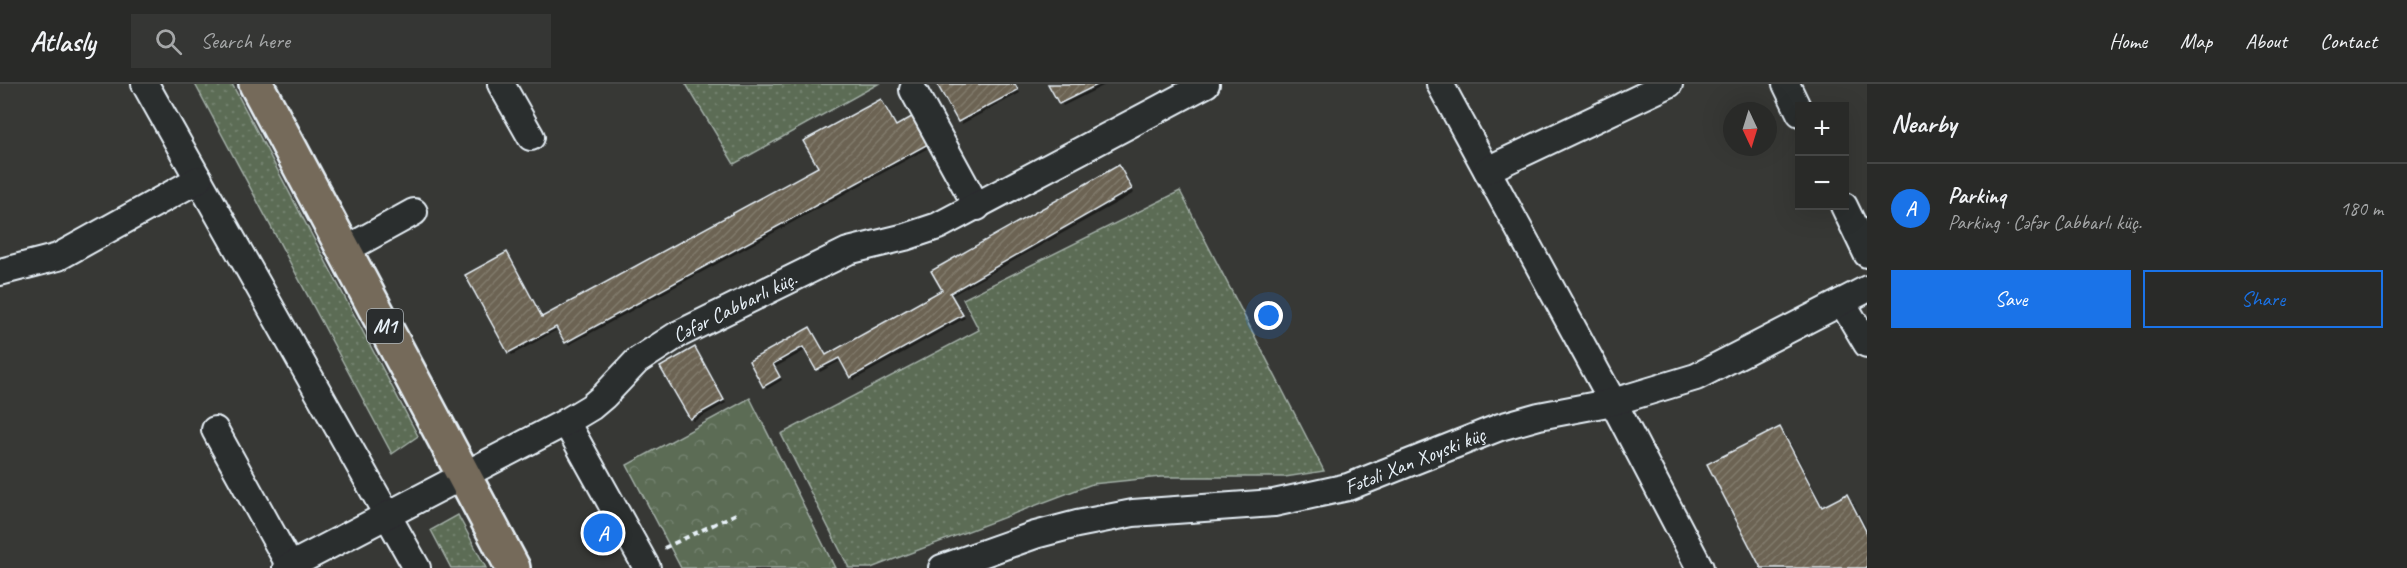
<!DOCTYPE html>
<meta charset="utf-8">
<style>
:root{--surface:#292a28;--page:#353634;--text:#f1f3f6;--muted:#a5a7a8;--line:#454645;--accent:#1a73e8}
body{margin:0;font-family:Caveat,sans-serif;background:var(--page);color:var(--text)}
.controls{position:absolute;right:18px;top:18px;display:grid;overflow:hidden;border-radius:0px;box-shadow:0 6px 24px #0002}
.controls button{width:54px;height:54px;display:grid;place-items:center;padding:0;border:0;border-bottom:2px solid var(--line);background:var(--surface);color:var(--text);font:30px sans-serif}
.compass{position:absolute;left:1723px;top:18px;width:54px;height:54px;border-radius:50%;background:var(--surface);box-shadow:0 6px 24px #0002;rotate:176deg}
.you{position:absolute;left:1269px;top:232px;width:21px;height:21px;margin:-15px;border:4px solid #fff;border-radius:50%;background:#1a73e8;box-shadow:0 0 0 9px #1a73e833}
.badge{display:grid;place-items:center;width:39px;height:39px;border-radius:50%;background:var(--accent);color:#fff;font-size:20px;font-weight:700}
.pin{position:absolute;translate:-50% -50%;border:3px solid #fff;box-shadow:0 2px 6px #0006}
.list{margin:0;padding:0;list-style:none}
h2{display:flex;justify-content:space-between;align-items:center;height:78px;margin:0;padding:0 24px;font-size:26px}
h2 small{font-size:20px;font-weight:400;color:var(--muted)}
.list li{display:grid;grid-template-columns:39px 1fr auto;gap:18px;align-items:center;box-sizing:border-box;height:90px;padding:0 24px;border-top:2px solid var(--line)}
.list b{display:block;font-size:22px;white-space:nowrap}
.list p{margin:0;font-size:20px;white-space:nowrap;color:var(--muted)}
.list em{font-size:20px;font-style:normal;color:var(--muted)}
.actions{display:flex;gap:12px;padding:18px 24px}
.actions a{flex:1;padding:14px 0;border:2px solid var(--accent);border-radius:0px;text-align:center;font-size:21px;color:var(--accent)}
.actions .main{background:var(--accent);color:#fff}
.icon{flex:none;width:33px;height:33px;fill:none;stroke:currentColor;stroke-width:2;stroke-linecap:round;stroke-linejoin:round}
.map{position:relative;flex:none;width:1867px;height:484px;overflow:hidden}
header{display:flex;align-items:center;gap:36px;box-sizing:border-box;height:84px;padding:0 30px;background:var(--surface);border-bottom:2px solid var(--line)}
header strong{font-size:28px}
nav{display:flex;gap:33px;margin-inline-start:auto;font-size:21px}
.search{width:420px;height:54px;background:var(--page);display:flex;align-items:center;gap:15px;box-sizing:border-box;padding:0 21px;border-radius:0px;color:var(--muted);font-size:22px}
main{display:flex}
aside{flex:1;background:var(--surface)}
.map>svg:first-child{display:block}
.grass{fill:url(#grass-dots);stroke:#a2aea6;stroke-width:1.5}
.park{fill:url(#park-crowns);stroke:#a2aea6;stroke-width:1.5}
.shadow{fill:#0007}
.building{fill:url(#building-hatch);stroke:#e8f1f8;stroke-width:1.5}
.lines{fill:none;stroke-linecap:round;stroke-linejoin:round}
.minor-casing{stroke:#e8f1f8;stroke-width:30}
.highway-casing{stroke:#e8f1f8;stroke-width:38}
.path{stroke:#e8f1f8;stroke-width:4;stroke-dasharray:6 4.5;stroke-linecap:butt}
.minor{stroke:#2a2d2e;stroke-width:26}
.highway{stroke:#746a5a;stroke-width:33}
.labels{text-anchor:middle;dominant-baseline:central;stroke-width:6;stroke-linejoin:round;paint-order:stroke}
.shield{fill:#2a2d2e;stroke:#afb6bb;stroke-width:1.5}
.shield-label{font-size:20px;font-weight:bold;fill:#e8f1f8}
.street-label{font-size:21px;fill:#e8f1f8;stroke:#2a2d2e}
</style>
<header>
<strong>Atlasly</strong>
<div class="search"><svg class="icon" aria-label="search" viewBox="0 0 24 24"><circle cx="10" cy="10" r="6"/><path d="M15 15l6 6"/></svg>Search here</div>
<nav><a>Home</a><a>Map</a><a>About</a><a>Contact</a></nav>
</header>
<main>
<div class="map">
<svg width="1867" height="484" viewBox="0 0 1867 484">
<defs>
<pattern id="grass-dots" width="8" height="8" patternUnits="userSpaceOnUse" patternTransform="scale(1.5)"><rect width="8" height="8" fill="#5b6c55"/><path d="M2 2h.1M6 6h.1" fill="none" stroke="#73816e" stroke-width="1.8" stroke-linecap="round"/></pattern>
<pattern id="park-crowns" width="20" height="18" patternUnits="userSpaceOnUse" patternTransform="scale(1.5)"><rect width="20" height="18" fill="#5b6c55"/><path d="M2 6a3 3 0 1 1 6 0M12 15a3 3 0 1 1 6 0" fill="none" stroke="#73816e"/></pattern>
<pattern id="building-hatch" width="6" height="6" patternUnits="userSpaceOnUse" patternTransform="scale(1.5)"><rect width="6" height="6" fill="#6c6353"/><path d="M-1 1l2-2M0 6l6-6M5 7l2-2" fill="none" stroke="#817a6c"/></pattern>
</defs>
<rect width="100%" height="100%" fill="#373835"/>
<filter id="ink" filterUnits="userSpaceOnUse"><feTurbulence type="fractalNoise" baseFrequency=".0167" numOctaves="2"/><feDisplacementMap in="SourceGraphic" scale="12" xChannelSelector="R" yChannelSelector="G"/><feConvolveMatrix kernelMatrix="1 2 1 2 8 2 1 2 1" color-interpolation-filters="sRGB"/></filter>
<g filter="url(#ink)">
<path class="grass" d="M195 0H232L418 352 392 370Z
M686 0H878L734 80Z
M1180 107 1324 387 1285 393H1161L1092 400 871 484H849L781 350 979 246 963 215Z
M458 431 486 484H451L431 446Z"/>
<path class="park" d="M750 314 835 484H681L627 381Z"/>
<path class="shadow" d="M939 0H1015L1020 9 962 40Z
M1050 0H1107L1063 22Z
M881 17 897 43 915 33 932 62 569 261 559 245 512 271 509 268V173L543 234 820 83Z
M1121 86 1134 109 951 212 965 234 854 296 842 276 820 288 806 266 774 284 782 296 767 305 751 277 809 245 827 272 944 207Z
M697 268 726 319 694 337 691 334Z
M1780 345 1786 351 1824 424 1847 412 1853 418 1867 445V484H1763Z"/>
<path class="building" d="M937 0H1015L1018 6 958 38Z
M1048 0H1099L1059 20Z
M881 15 896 42 915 31 930 59 565 259 556 243 508 269 465 191 507 168 542 233 818 83 803 57Z
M1119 81 1132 105 950 209 963 231 850 294 839 274 816 286 803 263 773 280 780 293 763 303 749 277 810 243 826 271 942 206 931 187Z
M695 263 724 316 690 335 660 283Z
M1780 343 1822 423 1847 410 1867 449V484H1761L1707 380Z"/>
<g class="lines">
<defs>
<g id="minor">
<path d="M145 0 417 484"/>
<path d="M501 0 531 53"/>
<path d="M1440 0 1613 318 1700 484"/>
<path d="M1786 0 1800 29"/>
<path d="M913 6 977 123"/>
<path d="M1487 86 1669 0"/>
<path d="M1844 122 1867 170"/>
<path d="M345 166 414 128"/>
<path d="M0 188 58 173 199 95"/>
<path d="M1842 218 1867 260"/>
<path d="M566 338 647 484"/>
<path d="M215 346 290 482"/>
<path id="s1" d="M286 484 566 338 591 323 604 312 637 277 677 251 848 167 905 153 938 142 1206 0"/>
<path id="s2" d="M942 484 1035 451 1077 440 1133 429 1274 419 1348 403 1500 343 1539 332 1613 318 1696 293 1867 205"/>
</g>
<path id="highway" d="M256 0 513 484"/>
</defs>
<use href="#minor" class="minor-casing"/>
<use href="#highway" class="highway-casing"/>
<path class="path" d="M664 464 736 430"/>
<use href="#minor" class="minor"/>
<use href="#highway" class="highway"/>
</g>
</g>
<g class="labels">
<rect class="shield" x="367" y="225" width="36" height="34" rx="4.5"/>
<g class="shield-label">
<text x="385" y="242">M1</text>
</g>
<g class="street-label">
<text stroke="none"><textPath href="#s1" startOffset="522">Cəfər Cabbarlı küç.</textPath></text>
<text stroke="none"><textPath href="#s2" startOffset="488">Fətəli Xan Xoyski küç</textPath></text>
</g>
</g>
</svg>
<div class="controls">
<button>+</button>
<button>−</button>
</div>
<svg class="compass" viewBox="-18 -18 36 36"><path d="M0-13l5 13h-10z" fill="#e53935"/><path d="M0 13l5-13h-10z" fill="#a5a7a8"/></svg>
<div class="you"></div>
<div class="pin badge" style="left:603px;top:449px">A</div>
</div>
<aside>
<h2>Nearby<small></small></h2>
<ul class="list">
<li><span class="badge">A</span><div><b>Parkinq</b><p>Parking · Cəfər Cabbarlı küç.</p></div><em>180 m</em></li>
</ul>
<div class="actions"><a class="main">Save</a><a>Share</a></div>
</aside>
</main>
